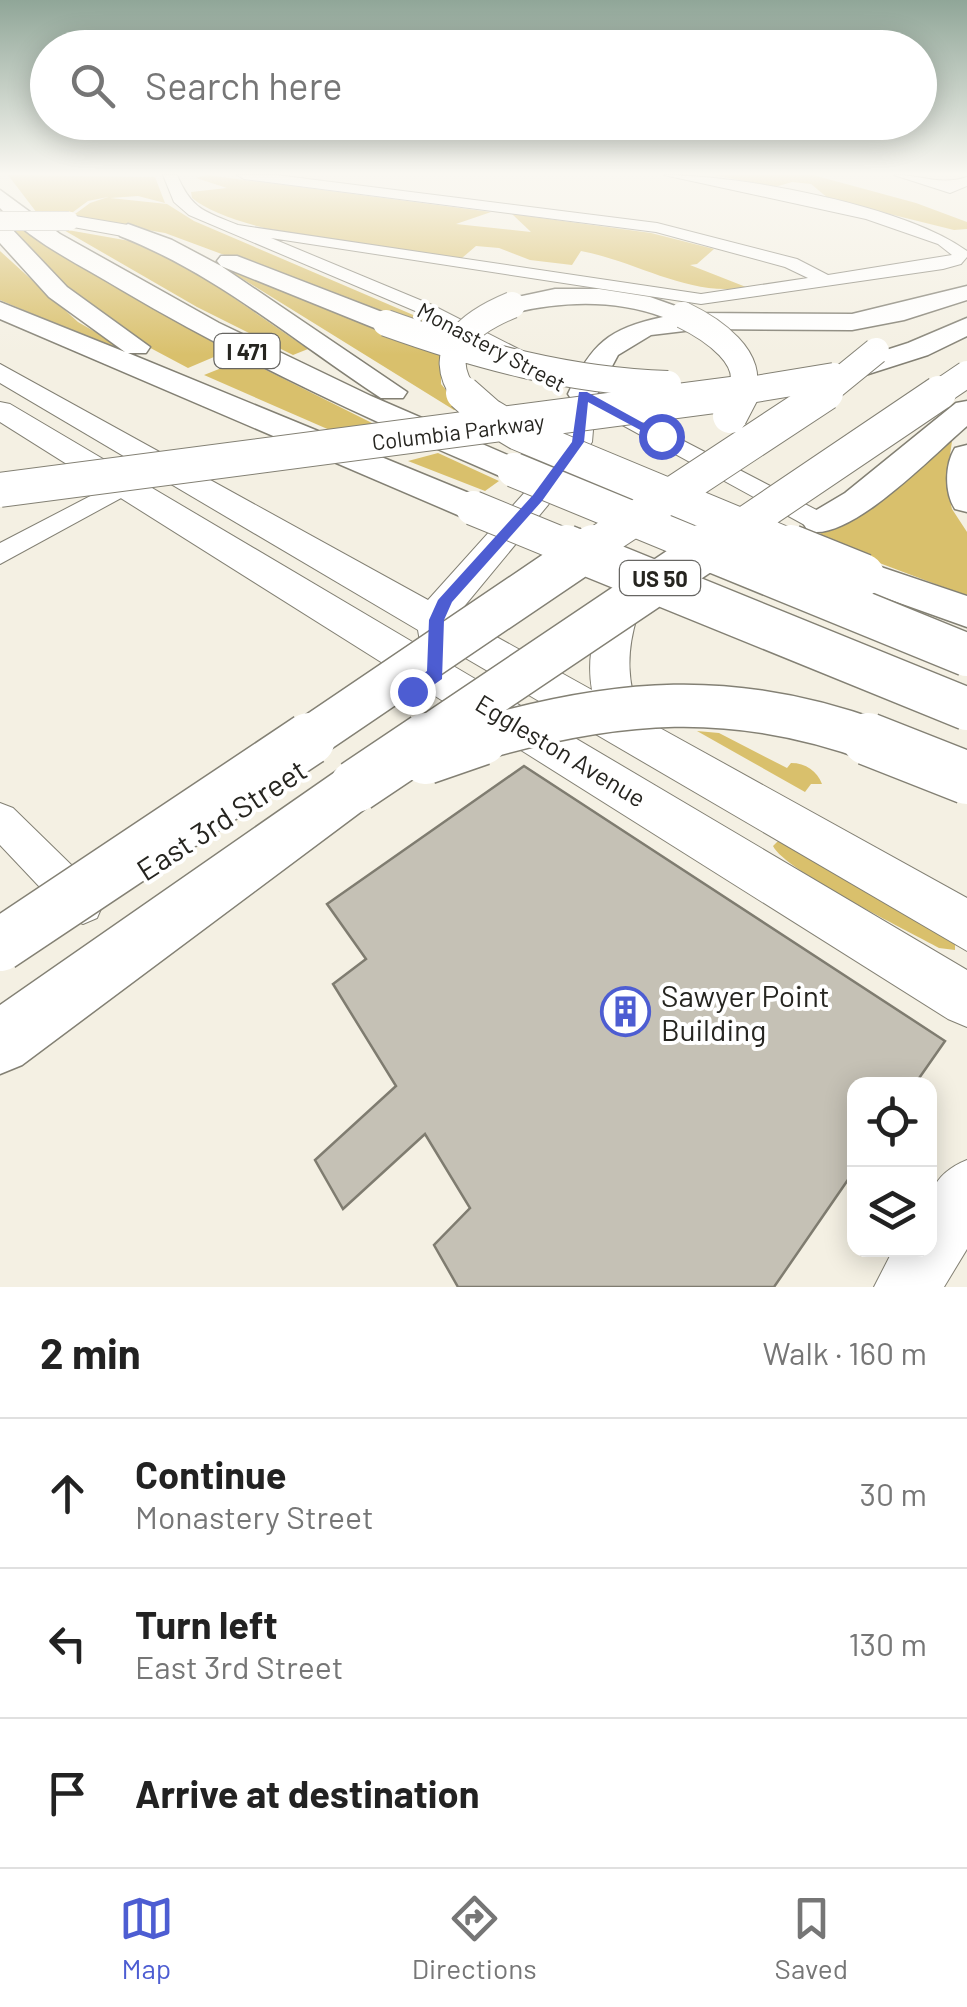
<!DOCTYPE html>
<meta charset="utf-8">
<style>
:root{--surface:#fff;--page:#f6f6f6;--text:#222;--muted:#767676;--line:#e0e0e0;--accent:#4d5dd2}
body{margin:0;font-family:Barlow,sans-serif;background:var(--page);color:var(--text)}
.controls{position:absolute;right:30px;bottom:30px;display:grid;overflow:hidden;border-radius:20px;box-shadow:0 5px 25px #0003}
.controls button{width:90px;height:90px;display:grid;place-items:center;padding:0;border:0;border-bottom:2px solid var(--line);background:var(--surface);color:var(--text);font:50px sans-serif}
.stop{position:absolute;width:30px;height:30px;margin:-22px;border:8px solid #4d5dd2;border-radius:50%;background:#fff}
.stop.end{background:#4d5dd2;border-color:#fff;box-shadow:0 2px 10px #0008}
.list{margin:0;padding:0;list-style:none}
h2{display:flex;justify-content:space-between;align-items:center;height:130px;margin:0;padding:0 40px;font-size:42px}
h2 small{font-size:32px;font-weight:400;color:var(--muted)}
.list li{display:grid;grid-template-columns:65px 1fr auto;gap:30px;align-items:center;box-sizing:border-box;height:150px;padding:0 40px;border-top:2px solid var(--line)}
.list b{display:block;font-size:38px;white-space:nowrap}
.list p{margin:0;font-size:32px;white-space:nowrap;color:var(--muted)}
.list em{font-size:32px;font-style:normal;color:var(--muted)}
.icon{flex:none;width:55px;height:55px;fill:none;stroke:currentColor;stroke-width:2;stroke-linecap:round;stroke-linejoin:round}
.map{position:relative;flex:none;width:967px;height:1287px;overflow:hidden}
.search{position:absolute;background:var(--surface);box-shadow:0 5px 25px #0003;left:30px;right:30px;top:30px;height:110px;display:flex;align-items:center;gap:25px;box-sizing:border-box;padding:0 35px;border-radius:55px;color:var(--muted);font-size:38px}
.sheet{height:580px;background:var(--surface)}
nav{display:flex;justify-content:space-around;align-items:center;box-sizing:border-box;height:140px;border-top:2px solid var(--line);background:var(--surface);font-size:28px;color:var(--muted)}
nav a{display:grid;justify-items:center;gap:5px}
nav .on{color:var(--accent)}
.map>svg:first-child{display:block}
.green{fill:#d9c06c}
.building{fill:#c5c1b5;stroke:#7f7c70;stroke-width:2.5}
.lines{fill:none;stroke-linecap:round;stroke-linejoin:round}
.minor-casing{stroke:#838074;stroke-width:2}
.major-casing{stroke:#838074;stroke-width:2}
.highway-casing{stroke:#838074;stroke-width:3}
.minor{fill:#fff;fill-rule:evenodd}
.major{fill:#fff;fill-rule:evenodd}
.highway{fill:#fff;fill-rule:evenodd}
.major-bridge-casing{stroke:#838074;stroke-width:20;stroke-linecap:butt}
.highway-bridge-far3-casing{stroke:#838074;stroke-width:28;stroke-linecap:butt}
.highway-bridge-far2-casing{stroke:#838074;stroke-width:36;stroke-linecap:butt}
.highway-bridge-far1-casing{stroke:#838074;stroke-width:45;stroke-linecap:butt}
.highway-bridge-casing{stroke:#838074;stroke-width:55;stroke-linecap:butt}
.major-bridge{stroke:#fff;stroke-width:19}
.highway-bridge-far3{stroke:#fff;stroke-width:26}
.highway-bridge-far2{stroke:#fff;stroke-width:34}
.highway-bridge-far1{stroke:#fff;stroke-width:42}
.highway-bridge{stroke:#fff;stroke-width:52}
.route{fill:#4d5dd2}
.labels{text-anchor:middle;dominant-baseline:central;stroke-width:8;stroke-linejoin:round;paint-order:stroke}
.far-street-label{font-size:22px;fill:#262520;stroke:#fff}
.shield{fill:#fff;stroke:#676663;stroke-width:2.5}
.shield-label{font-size:22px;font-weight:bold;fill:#262520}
.street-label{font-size:25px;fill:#262520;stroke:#fff}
.near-street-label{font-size:30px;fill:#262520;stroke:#fff}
.near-poi-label{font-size:30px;fill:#262520;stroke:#fff;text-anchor:start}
</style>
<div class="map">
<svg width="967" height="1287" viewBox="0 0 967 1287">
<rect width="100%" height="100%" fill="#f4f0e3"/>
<path class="green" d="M8 175 155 177 165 203 138 196 110 198 167 204 194 221 453 332 451 339 165 233 71 217 90 203 108 197 88 201 69 215 37 213Z
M207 175 491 212 456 224 531 232 512 214 651 233 714 249 697 264 690 265 746 287C691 298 636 261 581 251L572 265 530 260 499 248 476 246 462 258C401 253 236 235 192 198L191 192 227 188 196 178Z
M713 175H813L916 203 967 222V229L954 230 829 199 811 184 792 182 775 187Z
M8 226H18L228 351 188 368 126 335 67 290Z
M62 229 130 241 174 257 308 349 293 355 197 307Z
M0 251 78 322 132 353 128 355 0 300Z
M212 260 441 353V384L462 409 454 410Z
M244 359 374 424 332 431 204 375Z
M947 440 952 441 946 484 952 509 967 532V596L813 538 865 507Z
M438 453 499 481 485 491 408 461Z
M697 731 719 733 787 768 791 763C806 763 817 771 822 784H811L805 792Z
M780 839 955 941V950L939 948C909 931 785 871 773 846Z"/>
<path class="building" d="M524 766 945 1041 915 1084H854V1171L774 1287H458L434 1245 470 1208 425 1134 343 1209 315 1160 396 1086 333 984 366 959 327 904Z"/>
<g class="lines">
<defs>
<path id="minor" d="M163 175H177C192 210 204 211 238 225L701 294 808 278 785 267 656 232 244 179 237 175H276L657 223 797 259 828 275 952 255 938 244 866 219 664 175C741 175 906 206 967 251V257L961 264 943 269 701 304 271 238 432 305 536 358V366L529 368 420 313 189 215 174 202Z
M894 175C923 175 940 186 967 177V186L950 193Z
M603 399 830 517 834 523 821 531 812 529 595 410 592 405Z
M125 478 137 486 134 491 0 564V543Z
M0 803 13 808 97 890 103 904 97 918 83 924 69 918 0 845Z"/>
<path id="major" d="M69 215 128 225 138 231 128 237 62 225V217Z
M0 364 428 600 526 491 564 441 574 388H592L596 394 592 442 548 505 457 615 592 690C587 661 592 633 606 607L619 604 632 607 637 617C626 653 627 682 640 717L967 898V951L450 649 433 654 967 970V1027L948 1019 0 422V402L10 404 421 647 418 630 0 383Z
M967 1160V1249L944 1287H874L893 1250H930C930 1207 921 1179 967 1160Z"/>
<path id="highway" d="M0 190 60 234 219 323 371 396 526 463 531 470 526 477 514 480 502 477C371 421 242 361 120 289 79 264 33 243 0 208Z
M0 223 8 225 67 287 150 347 146 353H128L486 500 491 508 486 516 473 519 460 516 0 319V302L125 352 49 297 0 243Z
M128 224 172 240 221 266 217 261 221 256H237L395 317 399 323 395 329H377L221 266 407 392 403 398H381C295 342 217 274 120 236L117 231Z
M967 286V300L904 320 852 330 701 329 651 335 618 355 594 400H572L568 394C591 344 609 328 663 317 614 299 563 301 512 313L499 305 503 300 555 289H599L650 297 695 313 852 314Z
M967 318V336L928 355 834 385 824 382 819 376 824 370 908 343Z
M967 401V426C935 453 850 543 808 531L803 523 808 515 845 493 956 403Z
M967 445V512L955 509C944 492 945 464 955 448Z
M863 561 967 596V627L849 585 843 575 849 565Z
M356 764 374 770 381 786 374 802 22 1065 0 1074V1005L338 770Z"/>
</defs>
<use href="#minor" class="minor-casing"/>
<use href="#major" class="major-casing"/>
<use href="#highway" class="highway-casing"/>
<use href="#minor" class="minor"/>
<use href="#major" class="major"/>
<use href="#highway" class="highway"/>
<defs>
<path id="major-bridge" d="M0 221H69"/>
<path id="highway-bridge-far3" d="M683 315C710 328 759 359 740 395
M386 323C478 356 569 381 668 384
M465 395C432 349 471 322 512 305
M719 395 834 376
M822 395 876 351
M936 395 967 374"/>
<path id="highway-bridge-far2" d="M463 393 488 415 518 433 797 549
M730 416 742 393
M514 470 706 549
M0 490 738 393
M473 508 573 549
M589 549 826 393
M708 549 939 393"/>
<path id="highway-bridge-far1" d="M566 546 967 709
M700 546 967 655
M791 546 863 575
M305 741 593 546
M422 741 712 546
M473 741C615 699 733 689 875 741"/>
<path id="highway-bridge" d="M868 739 967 778
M426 758 481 739
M356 786 426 739
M0 945 309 739"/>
</defs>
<use href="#major-bridge" class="major-bridge-casing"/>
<use href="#highway-bridge-far3" class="highway-bridge-far3-casing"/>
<use href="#highway-bridge-far2" class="highway-bridge-far2-casing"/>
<use href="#highway-bridge-far1" class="highway-bridge-far1-casing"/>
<use href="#highway-bridge" class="highway-bridge-casing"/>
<use href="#major-bridge" class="major-bridge"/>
<use href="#highway-bridge-far3" class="highway-bridge-far3"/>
<use href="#highway-bridge-far2" class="highway-bridge-far2"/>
<use href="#highway-bridge-far1" class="highway-bridge-far1"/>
<use href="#highway-bridge" class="highway-bridge"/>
</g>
<linearGradient id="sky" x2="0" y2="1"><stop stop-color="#90a698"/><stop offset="0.49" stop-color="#faf8f2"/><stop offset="1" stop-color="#faf8f2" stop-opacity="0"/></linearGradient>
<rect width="967" height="355" fill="url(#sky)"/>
<path class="route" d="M579 392H587L667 436 657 439 588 402 584 442 542 501 452 602 444 620 442 679 418 696H406V686L427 671 429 620 438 600 533 495 572 442Z"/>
<defs>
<symbol id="building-ring" viewBox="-11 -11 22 22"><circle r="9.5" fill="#fff" stroke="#4d5dd2" stroke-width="1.5"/><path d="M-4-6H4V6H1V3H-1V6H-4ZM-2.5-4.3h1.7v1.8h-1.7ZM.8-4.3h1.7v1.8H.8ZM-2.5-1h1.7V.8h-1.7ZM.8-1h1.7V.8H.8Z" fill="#4d5dd2"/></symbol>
</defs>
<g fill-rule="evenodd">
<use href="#building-ring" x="598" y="984" width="55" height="55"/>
</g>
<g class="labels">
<g class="far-street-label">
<text transform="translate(492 346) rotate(28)">Monastery Street</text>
<text transform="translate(458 431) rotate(-7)">Columbia Parkway</text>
</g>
<g class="shield">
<rect x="214.5" y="334" width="65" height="34" rx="8"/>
<rect x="620" y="561" width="80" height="34" rx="8"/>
</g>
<g class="shield-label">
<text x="247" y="351">I 471</text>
<text x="660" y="578">US 50</text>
</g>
<g class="street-label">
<text transform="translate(561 750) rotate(31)">Eggleston Avenue</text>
</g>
<g class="near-street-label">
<text transform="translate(221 819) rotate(-33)">East 3rd Street</text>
</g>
<g class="near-poi-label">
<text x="661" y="995">Sawyer Point<tspan x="661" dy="34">Building</tspan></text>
</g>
</g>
</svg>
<div class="controls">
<button><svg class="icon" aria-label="locate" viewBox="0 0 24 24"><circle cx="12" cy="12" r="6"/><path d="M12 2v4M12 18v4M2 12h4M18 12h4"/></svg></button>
<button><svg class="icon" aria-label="layers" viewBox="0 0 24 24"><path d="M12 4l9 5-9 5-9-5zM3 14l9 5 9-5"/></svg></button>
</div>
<div class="stop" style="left:661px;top:436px"></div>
<div class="stop end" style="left:412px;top:691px"></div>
<div class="search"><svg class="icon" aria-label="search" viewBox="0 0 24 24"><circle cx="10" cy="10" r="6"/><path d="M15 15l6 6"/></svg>Search here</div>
</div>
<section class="sheet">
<h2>2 min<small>Walk · 160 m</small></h2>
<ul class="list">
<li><svg class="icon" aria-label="ahead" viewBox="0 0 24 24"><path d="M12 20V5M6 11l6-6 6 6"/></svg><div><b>Continue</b><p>Monastery Street</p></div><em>30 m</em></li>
<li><svg class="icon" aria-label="left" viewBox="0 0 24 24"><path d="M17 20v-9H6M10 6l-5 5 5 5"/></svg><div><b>Turn left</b><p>East 3rd Street</p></div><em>130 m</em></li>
<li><svg class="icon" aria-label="arrive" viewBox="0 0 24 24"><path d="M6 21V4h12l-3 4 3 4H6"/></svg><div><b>Arrive at destination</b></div></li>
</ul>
</section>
<nav>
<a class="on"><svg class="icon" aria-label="map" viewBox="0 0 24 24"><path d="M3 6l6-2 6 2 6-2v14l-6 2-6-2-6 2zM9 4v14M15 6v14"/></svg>Map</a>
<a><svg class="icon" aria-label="directions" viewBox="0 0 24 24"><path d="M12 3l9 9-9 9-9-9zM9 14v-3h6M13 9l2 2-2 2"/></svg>Directions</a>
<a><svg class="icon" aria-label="saved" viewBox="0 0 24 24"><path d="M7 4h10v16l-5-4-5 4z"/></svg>Saved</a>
</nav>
